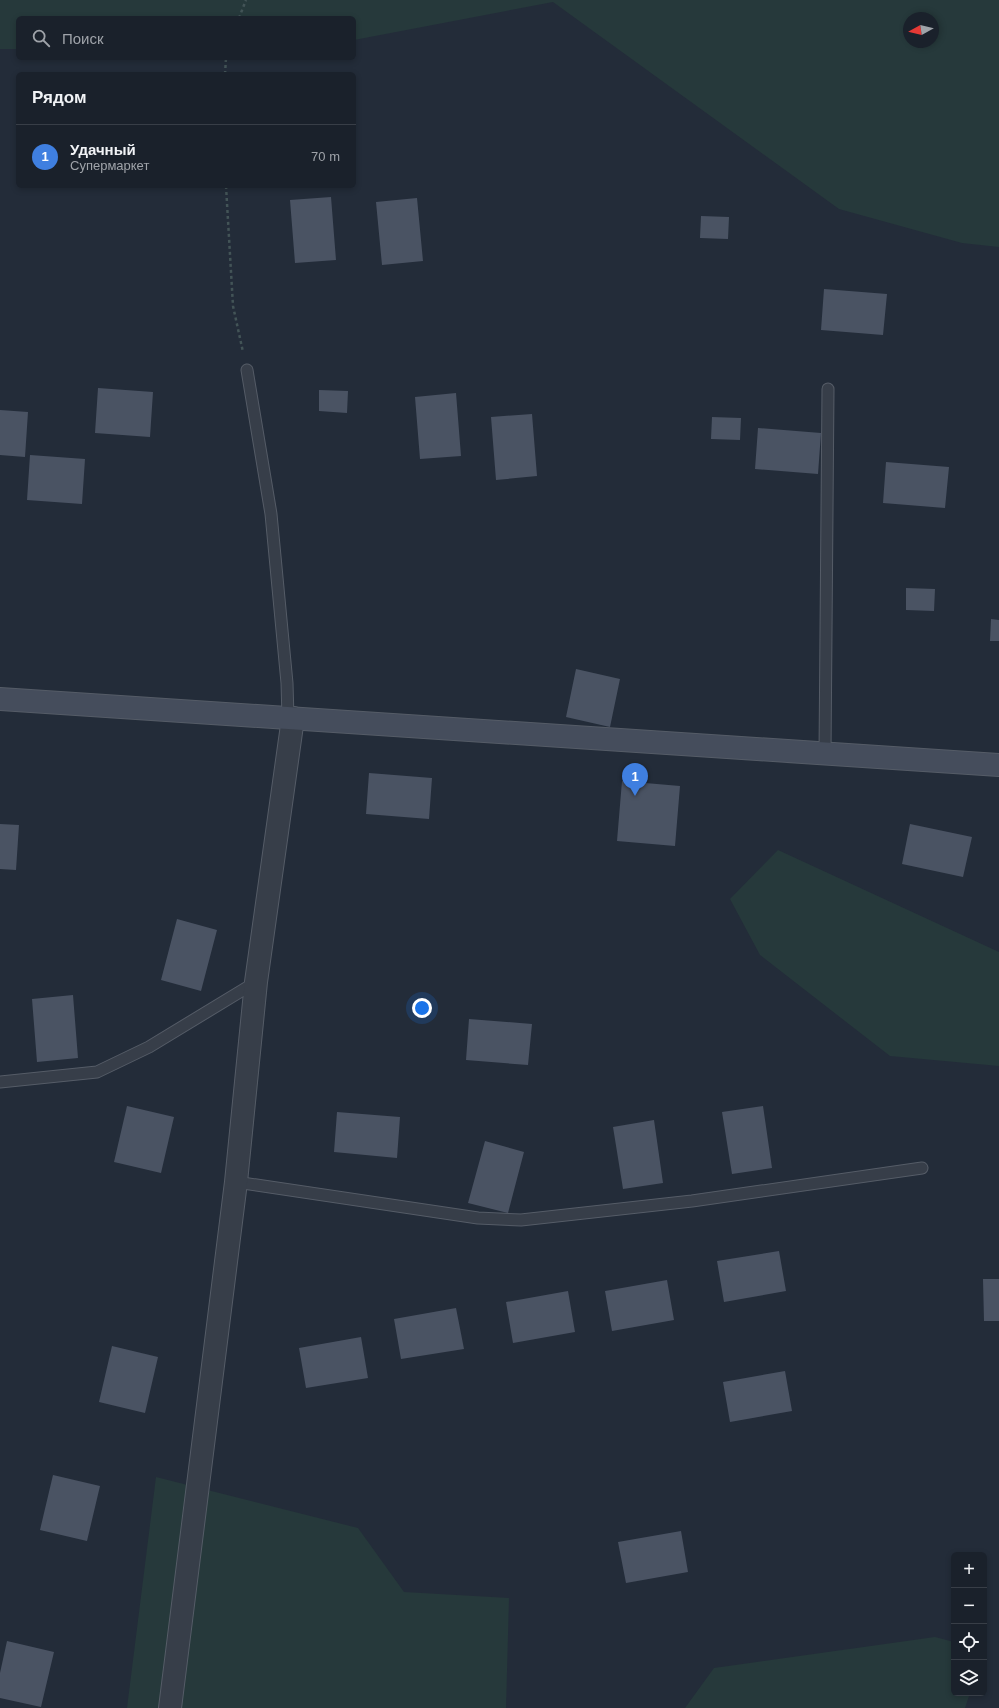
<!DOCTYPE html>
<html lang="ru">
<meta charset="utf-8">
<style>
:root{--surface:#1a212b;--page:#272e37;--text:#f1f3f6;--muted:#9fa3a9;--line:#383e47;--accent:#8caff0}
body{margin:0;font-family:Helvetica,sans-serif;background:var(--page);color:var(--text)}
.controls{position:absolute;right:12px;bottom:12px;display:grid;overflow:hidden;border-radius:6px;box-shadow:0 2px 6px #0003}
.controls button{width:36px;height:36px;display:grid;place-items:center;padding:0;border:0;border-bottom:1px solid var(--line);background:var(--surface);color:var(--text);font:20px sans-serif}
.compass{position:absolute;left:903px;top:12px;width:36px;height:36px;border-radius:50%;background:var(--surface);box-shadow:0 2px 6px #0003;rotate:262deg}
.you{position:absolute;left:422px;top:1008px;width:14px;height:14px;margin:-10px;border:3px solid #fff;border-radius:50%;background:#1a73e8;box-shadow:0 0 0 6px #1a73e833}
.badge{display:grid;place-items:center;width:26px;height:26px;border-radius:50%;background:var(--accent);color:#fff;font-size:13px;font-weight:700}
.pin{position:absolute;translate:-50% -33px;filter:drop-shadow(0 1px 2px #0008)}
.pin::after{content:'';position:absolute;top:21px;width:14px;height:12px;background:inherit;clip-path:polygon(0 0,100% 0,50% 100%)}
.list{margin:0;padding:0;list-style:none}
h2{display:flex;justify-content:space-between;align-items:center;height:52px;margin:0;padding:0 16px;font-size:17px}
h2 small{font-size:13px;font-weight:400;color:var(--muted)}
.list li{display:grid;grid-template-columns:26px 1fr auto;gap:12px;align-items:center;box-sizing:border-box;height:64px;padding:0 16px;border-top:1px solid var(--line)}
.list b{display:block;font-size:15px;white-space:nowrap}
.list p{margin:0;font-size:13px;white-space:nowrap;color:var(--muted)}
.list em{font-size:13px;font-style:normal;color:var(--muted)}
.icon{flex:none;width:22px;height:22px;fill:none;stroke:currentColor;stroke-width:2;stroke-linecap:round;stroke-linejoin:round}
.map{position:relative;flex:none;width:999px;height:1708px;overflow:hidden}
.search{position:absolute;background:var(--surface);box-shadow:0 2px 6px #0003;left:16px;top:16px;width:340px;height:44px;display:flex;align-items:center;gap:10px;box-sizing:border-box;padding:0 14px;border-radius:6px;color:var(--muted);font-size:15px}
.panel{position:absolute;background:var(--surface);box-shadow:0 2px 6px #0003;left:16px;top:72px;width:340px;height:116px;border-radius:6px}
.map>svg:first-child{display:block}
.green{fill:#26393b;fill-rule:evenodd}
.building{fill:#4a5363}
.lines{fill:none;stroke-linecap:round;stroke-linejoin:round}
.lane-casing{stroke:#555c67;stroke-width:13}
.street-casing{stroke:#555c67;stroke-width:24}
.secondary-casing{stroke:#555c67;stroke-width:24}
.path{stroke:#435457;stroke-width:2.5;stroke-dasharray:3 3;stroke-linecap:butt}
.lane{stroke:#373e49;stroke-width:11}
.street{stroke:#373e49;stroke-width:22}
.secondary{stroke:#454d5c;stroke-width:22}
</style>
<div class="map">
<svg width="999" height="1708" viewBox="0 0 999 1708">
<rect width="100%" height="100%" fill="#232c39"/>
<path class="green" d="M0 0H999V247L962 243 839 209 553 2 354 40V18H18V49H0ZM909 18H933V42H909Z
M778 850 999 952V1066L890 1056 760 955 730 899Z
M156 1477 358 1528 404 1592 509 1598 506 1708H127Z
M935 1637 954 1642V1693H970L965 1708H685L714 1668Z"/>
<path class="building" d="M331 197 336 260 295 263 290 200Z
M417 198 423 261 382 265 376 202Z
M701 216 729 217 728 239 700 238Z
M824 289 887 294 883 335 821 330Z
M98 388 153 392 150 437 95 433Z
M319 390 348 391 347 413 319 411Z
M456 393 461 456 420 459 415 397Z
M0 410 28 412 25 457 0 455Z
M532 414 537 476 496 480 491 417Z
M712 417 741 418 740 440 711 439Z
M758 428 821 433 818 474 755 469Z
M30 455 85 459 82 504 27 500Z
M886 462 949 467 945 508 883 503Z
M906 588 935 589 934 611 906 610Z
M991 619 999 620V641H990Z
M576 669 620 679 610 727 566 717Z
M369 773 432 778 429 819 366 814Z
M622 781 680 786 675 846 617 841Z
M0 824 19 825 16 870 0 869Z
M910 824 972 837 963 877 902 864Z
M177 919 217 930 201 991 161 980Z
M73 995 78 1058 37 1062 32 999Z
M469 1019 532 1024 528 1065 466 1060Z
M127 1106 174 1117 161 1173 114 1162Z
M763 1106 772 1168 732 1174 722 1112Z
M337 1112 400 1117 397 1158 334 1152Z
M654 1120 663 1183 623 1189 613 1127Z
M485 1141 524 1152 508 1213 468 1203Z
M779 1251 786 1291 724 1302 717 1261Z
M983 1279H999V1321H984Z
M667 1280 674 1320 612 1331 605 1291Z
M568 1291 575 1332 513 1343 506 1302Z
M456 1308 464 1349 401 1359 394 1319Z
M361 1337 368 1378 306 1388 299 1348Z
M112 1346 158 1357 145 1413 99 1402Z
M785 1371 792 1411 730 1422 723 1382Z
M53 1475 100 1486 87 1541 40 1530Z
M681 1531 688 1572 626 1583 618 1542Z
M7 1641 54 1652 41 1707 0 1698V1673Z"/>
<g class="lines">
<defs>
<path id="lane" d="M247 370 271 514 287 683 288 718
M825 754 828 389
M0 1082 97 1072 149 1047 256 982
M236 1182 478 1218 521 1220 692 1201 922 1168"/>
<path id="street" d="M170 1708 236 1182 256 982 293 718"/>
<path id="secondary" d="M0 699 999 765"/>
</defs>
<use href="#lane" class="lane-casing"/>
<use href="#street" class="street-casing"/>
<use href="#secondary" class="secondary-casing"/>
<path class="path" d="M239 18 246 0
M225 74 226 58
M226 186 233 306 243 352"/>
<use href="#lane" class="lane"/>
<use href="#street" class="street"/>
<use href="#secondary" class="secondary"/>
</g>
</svg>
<div class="controls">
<button>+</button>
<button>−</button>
<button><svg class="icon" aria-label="locate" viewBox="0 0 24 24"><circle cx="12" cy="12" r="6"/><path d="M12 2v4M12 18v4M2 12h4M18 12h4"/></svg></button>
<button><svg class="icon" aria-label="layers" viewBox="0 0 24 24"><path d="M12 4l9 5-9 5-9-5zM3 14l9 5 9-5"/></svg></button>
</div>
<svg class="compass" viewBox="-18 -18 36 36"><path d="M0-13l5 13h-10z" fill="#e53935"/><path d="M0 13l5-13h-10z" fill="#9fa3a9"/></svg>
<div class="you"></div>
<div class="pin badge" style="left:635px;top:796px;background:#3f7fe0">1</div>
<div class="search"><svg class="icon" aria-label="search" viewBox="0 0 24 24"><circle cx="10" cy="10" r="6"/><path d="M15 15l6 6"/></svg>Поиск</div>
<section class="panel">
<h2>Рядом<small></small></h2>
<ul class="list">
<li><span class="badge" style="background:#3f7fe0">1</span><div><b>Удачный</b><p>Супермаркет</p></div><em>70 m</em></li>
</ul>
</section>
</div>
